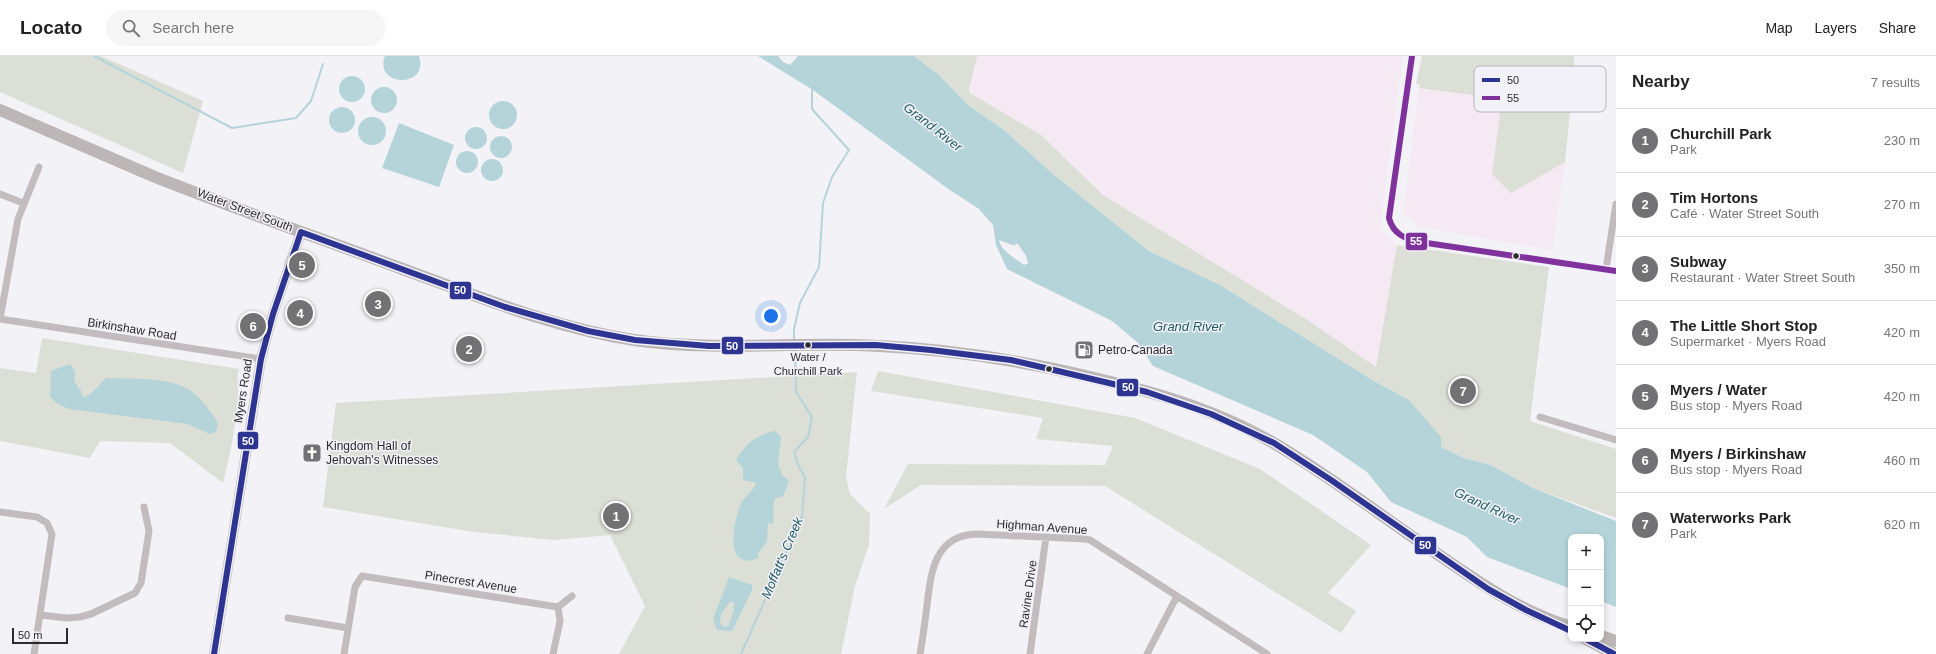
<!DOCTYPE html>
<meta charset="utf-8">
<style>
:root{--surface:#fff;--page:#f6f6f6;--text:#222;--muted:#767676;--line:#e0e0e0;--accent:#727174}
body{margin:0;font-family:Arial,sans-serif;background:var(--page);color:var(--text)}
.controls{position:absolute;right:12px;bottom:12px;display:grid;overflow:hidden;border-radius:8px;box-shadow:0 2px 6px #0003}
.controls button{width:36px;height:36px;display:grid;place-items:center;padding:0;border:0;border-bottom:1px solid var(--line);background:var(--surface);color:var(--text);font:20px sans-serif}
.scale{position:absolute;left:12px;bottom:10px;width:56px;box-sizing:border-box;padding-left:4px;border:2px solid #2c2b2e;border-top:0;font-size:11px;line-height:14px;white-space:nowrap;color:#2c2b2e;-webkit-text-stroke:3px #f2f1f8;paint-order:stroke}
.you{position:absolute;left:771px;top:260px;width:14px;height:14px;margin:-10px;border:3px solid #fff;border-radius:50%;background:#1a73e8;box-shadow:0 0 0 6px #1a73e833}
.badge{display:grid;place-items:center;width:26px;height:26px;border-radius:50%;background:var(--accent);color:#fff;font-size:13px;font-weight:700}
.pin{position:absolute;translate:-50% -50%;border:2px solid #fff;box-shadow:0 1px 4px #0006}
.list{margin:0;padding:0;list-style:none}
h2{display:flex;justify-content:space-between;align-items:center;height:52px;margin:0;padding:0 16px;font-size:17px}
h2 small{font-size:13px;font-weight:400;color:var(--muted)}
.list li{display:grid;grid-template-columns:26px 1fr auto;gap:12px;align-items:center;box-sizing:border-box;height:64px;padding:0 16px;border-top:1px solid var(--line)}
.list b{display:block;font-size:15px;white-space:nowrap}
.list p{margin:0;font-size:13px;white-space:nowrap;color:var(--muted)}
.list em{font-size:13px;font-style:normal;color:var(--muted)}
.icon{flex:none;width:22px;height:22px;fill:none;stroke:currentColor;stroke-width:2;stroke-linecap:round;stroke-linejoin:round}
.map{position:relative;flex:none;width:1616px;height:598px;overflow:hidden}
header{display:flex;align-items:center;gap:24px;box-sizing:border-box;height:56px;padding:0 20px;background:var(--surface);border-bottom:1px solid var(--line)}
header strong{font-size:19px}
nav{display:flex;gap:22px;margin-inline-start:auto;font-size:14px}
.search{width:280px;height:36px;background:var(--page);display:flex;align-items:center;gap:10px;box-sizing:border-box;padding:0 14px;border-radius:22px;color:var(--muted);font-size:15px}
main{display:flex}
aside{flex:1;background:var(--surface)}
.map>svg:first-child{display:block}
.industrial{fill:#f5e9f3}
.green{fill:#dbdfd5}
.water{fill:#b5d4d9;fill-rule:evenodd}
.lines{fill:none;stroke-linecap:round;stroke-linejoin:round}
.stream{stroke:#b5d4d9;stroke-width:2}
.minor{stroke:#c3bcbe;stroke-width:7}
.secondary{stroke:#b9b1b4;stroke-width:10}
.primary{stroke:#bcb6b7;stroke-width:12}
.bus-1-casing{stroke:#f2f1f8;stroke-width:9}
.bus-2-casing{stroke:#f2f1f8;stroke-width:9}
.bus-1{stroke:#2e3491;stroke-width:6}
.bus-2{stroke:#7f329c;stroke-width:6}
.bus-dot{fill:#2c2b2e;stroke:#f2f1f8;stroke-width:1.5}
.labels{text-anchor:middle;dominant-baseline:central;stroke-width:3;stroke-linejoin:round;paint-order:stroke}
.bus-label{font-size:11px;fill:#2c2b2e;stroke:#f2f1f8}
.street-label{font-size:12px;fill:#2c2b2e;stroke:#f2f1f8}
.poi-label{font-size:12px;fill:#2c2b2e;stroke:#f2f1f8;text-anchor:start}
.water-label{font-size:13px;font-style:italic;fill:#1e5b61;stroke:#f2f1f8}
.key{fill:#f2f1f8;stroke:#b7b6bb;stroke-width:1}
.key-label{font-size:11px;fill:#2c2b2e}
.line-badge{stroke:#f2f1f8;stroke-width:1.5}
.badge-label{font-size:11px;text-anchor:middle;font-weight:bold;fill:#fff}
</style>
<header>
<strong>Locato</strong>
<div class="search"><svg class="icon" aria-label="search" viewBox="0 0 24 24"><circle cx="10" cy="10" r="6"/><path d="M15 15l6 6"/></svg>Search here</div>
<nav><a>Map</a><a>Layers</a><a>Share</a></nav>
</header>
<main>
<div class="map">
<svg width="1616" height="598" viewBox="0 0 1616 598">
<rect width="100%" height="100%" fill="#f3f2f7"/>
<path class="industrial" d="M977 0H1403L1380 172 1397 189 1376 311 1309 265 1103 139 1041 79 970 37Z
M1419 32 1502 43 1495 98 1565 106 1552 194 1419 171 1403 157Z"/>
<path class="green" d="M0 0H101L203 45 183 117 0 36Z
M914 0H977L969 35 970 37 1041 79 1103 139 1309 265 1376 311 1397 189 1549 211 1530 365 1616 393V462L1533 432 1491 409 1464 402 1441 391 1409 344 1374 325 1220 229 1149 195 1053 118 1004 74 968 49 939 19Z
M1422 0H1574L1575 29 1572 36 1565 106 1511 137 1492 118 1502 43 1419 32 1420 28H1416Z
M42 282 239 313C236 323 239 331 238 340 236 370 230 399 223 427L170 387 100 385 90 402 0 385V312L36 317Z
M878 315 1135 362 1260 413 1371 489 1328 537 1356 555 1341 577 1105 430 921 429 884 453 908 408 1105 409 1113 390 1036 383 1043 362 871 335Z
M857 316 846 421 850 438 870 458 869 489 855 530 841 598H619L645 550 610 479 554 484 474 476 323 451 336 347Z"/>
<path class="water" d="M385 0H419C430 33 373 31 385 0Z
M758 0H778L783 6 790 9 798 0H914L939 19 968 49 1004 74 1053 118 1149 195 1220 229 1374 325 1409 344 1441 381V391L1464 402 1491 409 1533 432 1616 465V551L1601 545V481H1571V533L1487 501 1467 481 1391 446 1367 416 1313 379 1153 310 1138 287 1112 265 1007 213 996 189 993 169 979 153 947 132 813 34ZM999 184 1015 190V188H1018L1026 200 1028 207 1024 209C1015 202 1001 195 999 184Z
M339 33a13 13 0 1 1 26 0a13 13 0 1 1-26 0Z
M371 44a13 13 0 1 1 26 0a13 13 0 1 1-26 0Z
M489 59a14 14 0 1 1 28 0a14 14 0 1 1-28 0Z
M329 64a13 13 0 1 1 26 0a13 13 0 1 1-26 0Z
M358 75a14 14 0 1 1 28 0a14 14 0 1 1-28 0Z
M399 67 454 89 439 131 382 112Z
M465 82a11 11 0 1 1 22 0a11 11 0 1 1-22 0Z
M490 91a11 11 0 1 1 22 0a11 11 0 1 1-22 0Z
M456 106a11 11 0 1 1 22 0a11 11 0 1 1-22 0Z
M481 114a11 11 0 1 1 22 0a11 11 0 1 1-22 0Z
M70 308 75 315 74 325 81 335 83 342C94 337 98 330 106 322 131 323 167 321 188 333 200 340 211 356 218 367L216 376 210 378 188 368 69 353 58 348 50 341 51 315Z
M775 375 781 381 778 408 782 419 789 425 783 440 776 442 774 445 773 468 768 467 767 486 758 497V502C752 505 746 506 740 502 727 494 736 453 744 443 748 438 753 434 756 428L754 426 743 424V412L736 404C746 387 756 379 775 375Z
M729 521 752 529V534L732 575 717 574 713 563ZM730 546H734V555L728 570 724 571 720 567 721 558Z"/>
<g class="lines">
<path class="stream" d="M94 0 232 72 296 62 311 45 323 8
M794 285V273L800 247 819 211 823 147 832 121 849 94 812 53V34
M741 598 802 461 805 421 798 409 794 396 808 381 812 361 796 336 795 294"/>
<path class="minor" d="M1412 0 1389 162C1392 179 1406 183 1420 186L1616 215
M0 138 23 147
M1606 213 1616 148
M0 263 261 303
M0 263 18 163 39 111
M1540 361 1616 384
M0 456 37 461 47 467 52 478 34 598
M40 559 67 562 80 561 91 558 135 537 141 527 149 475 144 451
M288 562 348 572
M344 598 355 531 362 520 558 551 572 540
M553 598 560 565 558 551
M920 598C923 582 925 565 927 549 931 517 934 479 977 478L1085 483 1090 484 1267 598
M1030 598 1046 481
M1147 598 1177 540"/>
<path class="secondary" d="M214 598 261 303 273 258 301 176"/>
<path class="primary" d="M0 54C52 76 103 99 155 121 236 153 319 182 400 212 477 240 553 272 634 284 715 296 797 285 879 290 969 294 1058 311 1145 335 1189 347 1238 366 1277 389 1326 418 1371 452 1417 484 1469 519 1511 552 1571 571
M1601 580 1616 585
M1586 583 1614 598"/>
<defs>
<path id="bus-1" d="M301 176 505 251 588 275 635 284 709 290 876 289 931 294 1011 304 1147 336 1211 358 1274 387 1331 424 1488 533 1526 554 1571 575
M1586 583 1614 598
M214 598 261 303 273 258 301 176"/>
<path id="bus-2" d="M1412 0 1389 162C1393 178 1405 183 1420 186L1616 215"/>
</defs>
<use href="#bus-1" class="bus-1-casing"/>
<use href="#bus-2" class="bus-2-casing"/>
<use href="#bus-1" class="bus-1"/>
<use href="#bus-2" class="bus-2"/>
</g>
<defs>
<symbol id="fuel-square" viewBox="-11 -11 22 22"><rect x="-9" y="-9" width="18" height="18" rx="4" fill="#727174" stroke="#f2f1f8"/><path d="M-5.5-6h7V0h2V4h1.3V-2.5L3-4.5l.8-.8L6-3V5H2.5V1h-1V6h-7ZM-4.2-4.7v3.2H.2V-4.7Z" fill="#fff"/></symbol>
<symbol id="church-square" viewBox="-11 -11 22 22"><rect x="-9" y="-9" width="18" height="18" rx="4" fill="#727174" stroke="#f2f1f8"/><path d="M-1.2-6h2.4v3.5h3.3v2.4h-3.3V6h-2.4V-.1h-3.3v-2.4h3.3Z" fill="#fff"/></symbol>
</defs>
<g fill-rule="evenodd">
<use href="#fuel-square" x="1073" y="283" width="22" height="22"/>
<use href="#church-square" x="301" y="386" width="22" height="22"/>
</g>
<g class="bus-dot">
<circle cx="1516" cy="200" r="3.5"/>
<circle cx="808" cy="289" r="3.5"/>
<circle cx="1049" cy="313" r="3.5"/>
</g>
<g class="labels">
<g class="bus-label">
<text x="808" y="301">Water /<tspan x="808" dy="14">Churchill Park</tspan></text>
</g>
<g class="street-label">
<text transform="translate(245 154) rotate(21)">Water Street South</text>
<text transform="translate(132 273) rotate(9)">Birkinshaw Road</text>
<text transform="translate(243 335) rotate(-81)">Myers Road</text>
<text transform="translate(1042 471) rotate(4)">Highman Avenue</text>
<text transform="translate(471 526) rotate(9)">Pinecrest Avenue</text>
<text transform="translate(1028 538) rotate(-82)">Ravine Drive</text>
</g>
<g class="poi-label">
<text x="1098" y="294">Petro-Canada</text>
<text x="326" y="390">Kingdom Hall of<tspan x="326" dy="14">Jehovah's Witnesses</tspan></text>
</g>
<g class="water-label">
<text transform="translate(933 71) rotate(38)">Grand River</text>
<text x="1188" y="270">Grand River</text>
<text transform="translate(1487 450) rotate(25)">Grand River</text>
<text transform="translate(782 502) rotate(-67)">Moffatt's Creek</text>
</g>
</g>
<rect x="1474" y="10" width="132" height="46" rx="6" class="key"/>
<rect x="1482" y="22" width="18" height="4" fill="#2e3491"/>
<rect x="1482" y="40" width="18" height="4" fill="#7f329c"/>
<g class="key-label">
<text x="1507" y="28">50</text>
<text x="1507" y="46">55</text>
</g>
<g class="line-badge">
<rect x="1405" y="176" width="23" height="19" rx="4" fill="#7f329c"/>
<rect x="449" y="225" width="23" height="19" rx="4" fill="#2e3491"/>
<rect x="721" y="280" width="23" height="19" rx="4" fill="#2e3491"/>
<rect x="1116" y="322" width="23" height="19" rx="4" fill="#2e3491"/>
<rect x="237" y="375" width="22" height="19" rx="4" fill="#2e3491"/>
<rect x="1414" y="480" width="23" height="19" rx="4" fill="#2e3491"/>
</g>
<g class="badge-label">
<text x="1416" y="189">55</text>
<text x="460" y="238">50</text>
<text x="732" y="294">50</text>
<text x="1128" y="335">50</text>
<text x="248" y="389">50</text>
<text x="1425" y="493">50</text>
</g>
</svg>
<div class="controls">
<button>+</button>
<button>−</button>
<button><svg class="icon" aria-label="locate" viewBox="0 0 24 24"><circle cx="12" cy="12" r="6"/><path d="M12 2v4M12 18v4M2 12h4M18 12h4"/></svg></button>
</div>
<div class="scale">50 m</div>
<div class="you"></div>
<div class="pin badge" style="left:616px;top:460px">1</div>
<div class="pin badge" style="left:469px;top:293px">2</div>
<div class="pin badge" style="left:378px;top:248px">3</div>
<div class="pin badge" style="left:300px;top:257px">4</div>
<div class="pin badge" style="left:302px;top:209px">5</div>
<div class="pin badge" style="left:253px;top:270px">6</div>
<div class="pin badge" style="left:1463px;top:335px">7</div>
</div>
<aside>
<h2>Nearby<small>7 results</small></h2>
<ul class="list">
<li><span class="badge">1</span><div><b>Churchill Park</b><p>Park</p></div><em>230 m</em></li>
<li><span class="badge">2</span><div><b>Tim Hortons</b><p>Café · Water Street South</p></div><em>270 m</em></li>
<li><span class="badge">3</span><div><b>Subway</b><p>Restaurant · Water Street South</p></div><em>350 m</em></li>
<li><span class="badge">4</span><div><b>The Little Short Stop</b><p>Supermarket · Myers Road</p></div><em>420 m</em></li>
<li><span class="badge">5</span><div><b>Myers / Water</b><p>Bus stop · Myers Road</p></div><em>420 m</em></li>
<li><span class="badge">6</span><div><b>Myers / Birkinshaw</b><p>Bus stop · Myers Road</p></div><em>460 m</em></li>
<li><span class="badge">7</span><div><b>Waterworks Park</b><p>Park</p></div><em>620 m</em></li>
</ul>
</aside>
</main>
